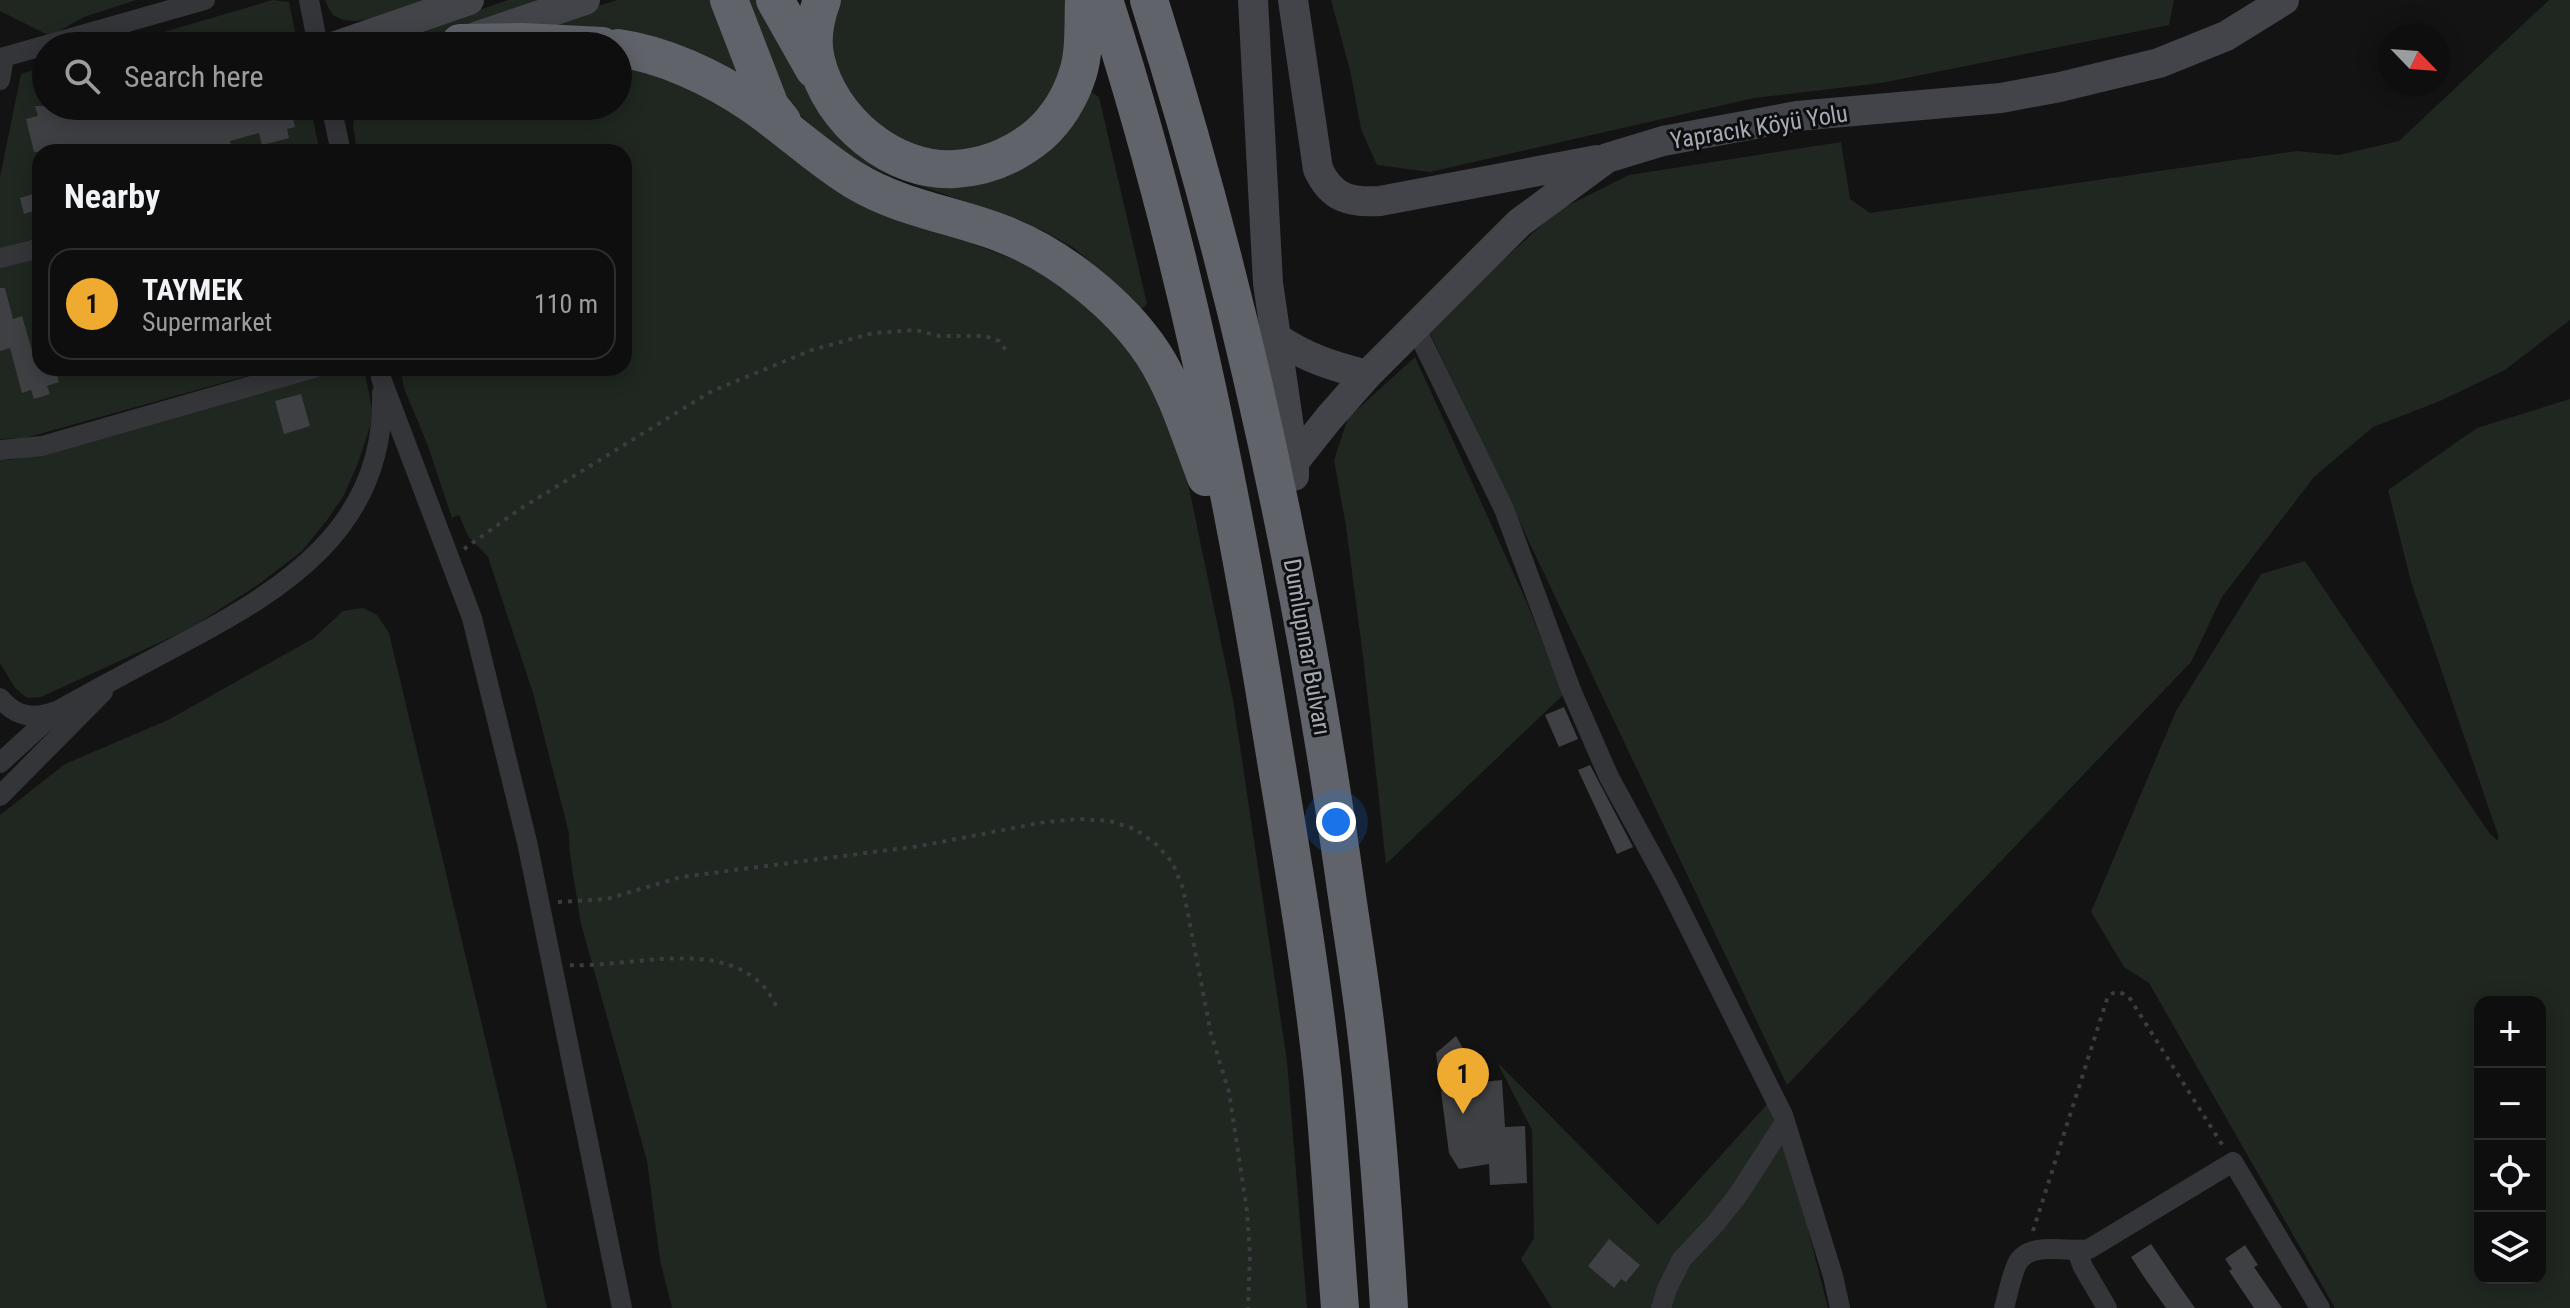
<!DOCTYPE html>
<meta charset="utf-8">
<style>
:root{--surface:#0e0e0f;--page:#171718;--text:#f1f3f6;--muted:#9b9c9e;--line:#2e2e2f;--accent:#efab30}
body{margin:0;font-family:"Roboto Condensed",sans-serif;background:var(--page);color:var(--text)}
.controls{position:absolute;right:24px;bottom:24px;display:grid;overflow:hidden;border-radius:16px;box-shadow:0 4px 20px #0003}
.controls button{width:72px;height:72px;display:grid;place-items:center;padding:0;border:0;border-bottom:2px solid var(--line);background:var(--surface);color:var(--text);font:40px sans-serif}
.compass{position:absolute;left:2378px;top:24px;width:72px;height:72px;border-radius:50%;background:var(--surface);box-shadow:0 4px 20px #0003;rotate:115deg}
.you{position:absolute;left:1336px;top:822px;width:28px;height:28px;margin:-20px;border:6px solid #fff;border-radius:50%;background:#1a73e8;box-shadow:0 0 0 12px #1a73e833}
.badge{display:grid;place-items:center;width:52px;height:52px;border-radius:50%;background:var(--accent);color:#111;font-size:26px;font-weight:700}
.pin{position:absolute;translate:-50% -66px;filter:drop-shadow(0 2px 4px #0008)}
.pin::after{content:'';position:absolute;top:42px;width:28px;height:24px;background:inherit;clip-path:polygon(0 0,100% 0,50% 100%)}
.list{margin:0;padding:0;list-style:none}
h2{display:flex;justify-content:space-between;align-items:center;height:104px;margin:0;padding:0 32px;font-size:34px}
h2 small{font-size:26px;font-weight:400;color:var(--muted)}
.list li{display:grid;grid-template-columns:52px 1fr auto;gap:24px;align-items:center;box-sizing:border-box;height:112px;margin:0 16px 16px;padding:0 16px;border:2px solid var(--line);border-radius:24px}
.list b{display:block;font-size:30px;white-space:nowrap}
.list p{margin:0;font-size:26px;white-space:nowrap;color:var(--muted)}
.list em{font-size:26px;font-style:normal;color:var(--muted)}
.icon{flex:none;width:44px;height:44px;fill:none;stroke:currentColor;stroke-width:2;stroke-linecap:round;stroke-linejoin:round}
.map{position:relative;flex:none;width:2570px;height:1308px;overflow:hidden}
.search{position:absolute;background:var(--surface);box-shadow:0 4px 20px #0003;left:32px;top:32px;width:600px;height:88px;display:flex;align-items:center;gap:20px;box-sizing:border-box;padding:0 28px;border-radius:44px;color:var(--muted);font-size:30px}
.panel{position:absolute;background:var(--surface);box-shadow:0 4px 20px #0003;left:32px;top:144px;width:600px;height:232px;border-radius:24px}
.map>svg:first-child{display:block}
.green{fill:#1f2720;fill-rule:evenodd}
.building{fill:#3f4044}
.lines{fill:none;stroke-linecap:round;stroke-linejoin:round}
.path{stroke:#3a3c40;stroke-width:4;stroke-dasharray:4 6;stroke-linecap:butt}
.street{stroke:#343539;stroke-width:20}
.secondary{stroke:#424449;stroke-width:30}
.highway{stroke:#60636a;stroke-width:38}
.labels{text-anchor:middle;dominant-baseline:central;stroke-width:6;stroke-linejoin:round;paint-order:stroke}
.street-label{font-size:24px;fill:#a4aab5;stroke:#0e0e0f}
</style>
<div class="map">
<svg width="2570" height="1308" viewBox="0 0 2570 1308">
<rect width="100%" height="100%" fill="#131314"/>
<path class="green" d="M0 0H136L84 17 50 36 0 11Z
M273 0 289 2 298 46H116Z
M325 0H424C401 8 357 31 335 16 330 12 328 6 325 0Z
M508 0H552L421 46H375Z
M617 0H720L746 75 541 25Z
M746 0H767L810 84 950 183 1090 91 1099 97 1147 304 1143 308 1138 307 1122 289 1074 248 1045 232 1018 219 893 177 862 163 822 135 790 106Z
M836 0H1065L1066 68 1042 111 998 142 945 155 903 144 860 110 833 62 829 33Z
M1331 0H2174L2169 25 1881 83 1754 98 1430 172 1377 165 1361 129 1350 70Z
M2549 0H2570V320L2505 370 2440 401 2373 427 2314 477 2222 597 2191 662 1787 1085 1428 329 1557 211 1629 175 1841 142 1850 199 1870 213 2296 151 2339 155 2399 141Z
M618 62 657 71 976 245 1019 261 1054 281 1101 317 1146 374 1186 473 1233 700 1287 1061 1307 1308H672L660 1260 647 1161 580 920C577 891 569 862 569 833L533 693 488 557 468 536 459 515 452 518 428 446 404 388 400 368H624V152H357L353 125 356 112 369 106H618Z
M46 66V106H310L320 152H40V237L0 248V177L21 74Z
M40 257V368H276L25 438 0 439V267Z
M1415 357 1527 603 1563 695 1386 864 1364 664 1346 526 1334 460 1348 418Z
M343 368H364L372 409 370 427 358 463 344 495 327 520 302 551 259 584 189 629 41 697 27 698 15 688 0 663V460H11Z
M2570 399V1308H2335L2149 983 2124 967 2091 912 2176 711 2261 574 2305 561 2490 834 2498 841V835L2411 582 2388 490 2477 428ZM2480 1002H2540V1278H2480Z
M363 608 377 615 389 633 519 1181 547 1308H0V815L65 764 168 720 314 638 343 611Z
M1497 1062 1658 1225 1770 1101 1790 1158 1828 1308H1552L1521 1259 1534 1238 1532 1130Z"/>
<path class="building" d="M35 106H281L283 113 291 111 295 127 287 129 289 138 262 145 259 133 230 141 233 152H215L213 146 193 152H34L26 119 38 116Z
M40 192V209L24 214 20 198Z
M0 288H5L13 319 22 316 35 361 40 359V368H55L59 382 47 386 50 394 34 399 31 390 22 393 10 348 0 351Z
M301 394 310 426 284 434 275 401Z
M1564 707 1578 739 1559 747 1545 715Z
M1590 765 1633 847 1617 854 1578 770Z
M1456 1036 1482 1082 1502 1080 1505 1127 1525 1126 1527 1183 1490 1185 1489 1164 1459 1169 1449 1153 1436 1053Z
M1609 1239 1640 1265 1626 1282 1621 1279 1614 1288 1588 1266Z
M2151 1244 2178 1284 2195 1308H2166L2146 1280 2131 1257Z
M2245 1245 2258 1265 2254 1267 2282 1308H2254L2229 1271 2232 1269 2225 1259Z"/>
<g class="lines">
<path class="path" d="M464 549 520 509 712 391 812 350 873 333 915 330 940 336H985L999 341 1008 353
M558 902 607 899 681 877 920 846 1045 822 1080 819 1110 821 1135 829 1157 845 1172 862 1183 888 1211 1034 1229 1092 1247 1211 1250 1255 1248 1308
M570 965C629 968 720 937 765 988 770 994 774 1002 778 1009
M2033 1231 2108 996C2116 990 2121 992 2129 997L2223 1146"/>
<path class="street" d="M309 0 318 46
M4 57 205 0
M0 80 4 57
M331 106 341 152
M0 258 40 248
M1415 327 1504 509 1571 690 1609 777 1668 885 1783 1115 1833 1276 1840 1308
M381 378 472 618 527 842 622 1308
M0 450 42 446 314 368
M0 698C18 719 35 719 59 710 98 688 138 667 177 646 284 590 386 528 382 392
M0 763 56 712
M0 796 103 692
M2077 1251 2083 1267 2107 1308
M1661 1308 1667 1289 1682 1259 1715 1224 1738 1195 1785 1122
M2004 1308C2008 1294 2011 1277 2017 1264 2029 1240 2068 1253 2089 1249L2233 1162 2320 1308"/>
<path class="secondary" d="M1253 0 1268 283 1294 462V476
M1293 0 1318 169C1331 198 1350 203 1380 201L1597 160
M478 36 585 0
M336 46 469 0
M1275 337C1306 358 1332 366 1367 375
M1294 462 1329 418 1367 375 1519 223 1607 158 1663 141 1797 116 2001 98 2060 87 2159 63 2226 36 2284 0"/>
<path class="highway" d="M729 0 770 106 782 121
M775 0 814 69
M822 0C815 19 811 41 816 60 830 120 893 173 955 169 987 167 1015 155 1039 135 1057 119 1071 96 1078 73 1085 50 1083 24 1084 0
M1104 0C1181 238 1231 483 1271 730 1290 847 1311 964 1323 1081 1330 1156 1334 1232 1340 1308
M1149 0C1240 288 1302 577 1344 875 1352 933 1362 990 1368 1048 1378 1134 1384 1221 1389 1308
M460 43 522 42 602 46
M618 48C663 54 714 78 752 104 787 128 818 158 854 180 902 209 952 214 1003 234 1058 255 1120 304 1153 354 1177 391 1190 436 1206 477"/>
</g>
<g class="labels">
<g class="street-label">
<text transform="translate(1759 127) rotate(-9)">Yapracık Köyü Yolu</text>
<text transform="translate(1307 647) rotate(80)">Dumlupınar Bulvarı</text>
</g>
</g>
</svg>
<div class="controls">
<button>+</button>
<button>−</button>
<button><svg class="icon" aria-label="locate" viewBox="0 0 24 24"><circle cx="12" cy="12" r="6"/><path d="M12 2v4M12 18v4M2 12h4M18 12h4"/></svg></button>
<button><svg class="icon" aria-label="layers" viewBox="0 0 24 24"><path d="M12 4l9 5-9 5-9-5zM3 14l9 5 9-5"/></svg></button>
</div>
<svg class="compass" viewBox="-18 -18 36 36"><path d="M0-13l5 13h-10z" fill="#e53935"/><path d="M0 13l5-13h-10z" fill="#9b9c9e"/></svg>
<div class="you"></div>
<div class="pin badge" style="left:1463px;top:1114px">1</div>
<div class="search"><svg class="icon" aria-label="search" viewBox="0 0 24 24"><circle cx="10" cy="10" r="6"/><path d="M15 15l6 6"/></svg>Search here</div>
<section class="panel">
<h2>Nearby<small></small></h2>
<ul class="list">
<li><span class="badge">1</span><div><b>TAYMEK</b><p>Supermarket</p></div><em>110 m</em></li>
</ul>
</section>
</div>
